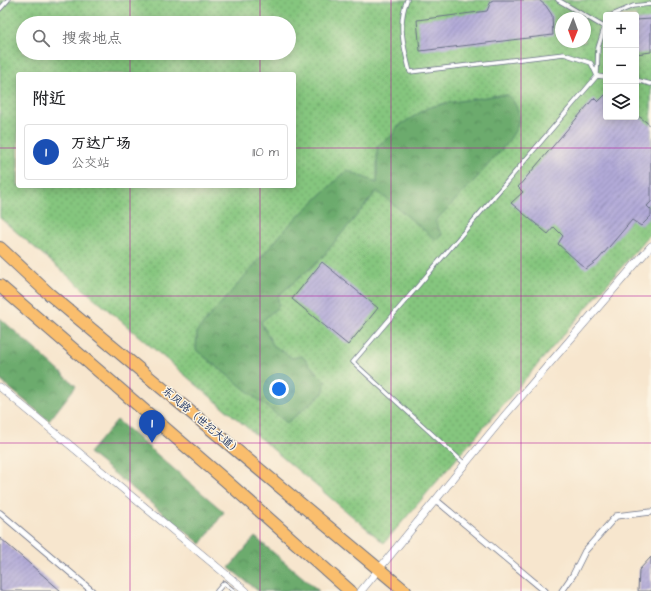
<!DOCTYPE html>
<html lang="zh">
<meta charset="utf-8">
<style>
:root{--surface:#fff;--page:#f2f2f2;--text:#202124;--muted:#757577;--line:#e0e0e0;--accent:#b5179e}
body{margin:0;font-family:"Architects Daughter","LXGW WenKai TC",sans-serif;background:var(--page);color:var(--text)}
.controls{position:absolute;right:12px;top:12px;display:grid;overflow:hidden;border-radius:4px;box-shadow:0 2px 10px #0003}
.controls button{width:36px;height:36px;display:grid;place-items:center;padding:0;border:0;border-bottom:1px solid var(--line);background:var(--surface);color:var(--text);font:20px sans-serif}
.compass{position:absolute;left:555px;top:12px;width:36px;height:36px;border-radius:50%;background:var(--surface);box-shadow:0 2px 10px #0003;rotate:181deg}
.you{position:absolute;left:279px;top:389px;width:14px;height:14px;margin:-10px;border:3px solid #fff;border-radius:50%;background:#1a73e8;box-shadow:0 0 0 6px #1a73e833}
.badge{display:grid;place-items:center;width:26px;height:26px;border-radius:50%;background:var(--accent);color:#fff;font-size:13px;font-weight:700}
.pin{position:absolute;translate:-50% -33px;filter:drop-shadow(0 1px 2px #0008)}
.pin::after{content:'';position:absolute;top:21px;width:14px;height:12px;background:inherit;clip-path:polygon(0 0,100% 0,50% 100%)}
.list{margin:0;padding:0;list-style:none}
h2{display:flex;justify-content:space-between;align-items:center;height:52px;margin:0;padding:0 16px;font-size:17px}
h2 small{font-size:13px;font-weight:400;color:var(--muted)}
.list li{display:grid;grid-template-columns:26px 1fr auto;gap:12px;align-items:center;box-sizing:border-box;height:56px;margin:0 8px 8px;padding:0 8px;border:1px solid var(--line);border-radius:4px}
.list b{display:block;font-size:15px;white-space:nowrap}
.list p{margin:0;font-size:13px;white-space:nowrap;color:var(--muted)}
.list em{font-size:13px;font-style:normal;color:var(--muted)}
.icon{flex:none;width:22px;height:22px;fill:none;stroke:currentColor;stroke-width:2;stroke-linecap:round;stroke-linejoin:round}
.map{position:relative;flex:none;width:651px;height:591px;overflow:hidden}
.search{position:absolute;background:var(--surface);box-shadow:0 2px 10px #0003;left:16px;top:16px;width:280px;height:44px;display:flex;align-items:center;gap:10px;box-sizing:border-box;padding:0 14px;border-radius:22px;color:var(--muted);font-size:15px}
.panel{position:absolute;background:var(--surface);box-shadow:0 2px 10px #0003;left:16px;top:72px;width:280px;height:116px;border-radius:4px}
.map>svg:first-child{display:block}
.grass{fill:url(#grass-dots);stroke:#507a6e;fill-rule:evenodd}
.forest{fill:url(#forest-crowns);stroke:#446d66}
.building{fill:url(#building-hatch)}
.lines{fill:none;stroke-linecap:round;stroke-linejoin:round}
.service-casing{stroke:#686f85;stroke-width:5}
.pedestrian-casing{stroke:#686f85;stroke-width:7}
.minor-casing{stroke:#686f85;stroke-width:8}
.trunk-casing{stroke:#686f85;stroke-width:14}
.service{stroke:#fff;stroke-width:3.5}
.pedestrian{stroke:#fff;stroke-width:5.5}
.minor{stroke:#fff;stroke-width:7}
.trunk{stroke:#fabe6d;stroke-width:12}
.grid{fill:none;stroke:#b5179e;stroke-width:1;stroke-opacity:0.55}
.labels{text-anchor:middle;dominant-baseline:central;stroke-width:3;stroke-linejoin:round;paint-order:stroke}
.street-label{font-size:11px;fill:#1b2f5e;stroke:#fcf5e5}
</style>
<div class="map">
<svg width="651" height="591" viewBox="0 0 651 591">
<defs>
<pattern id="grass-dots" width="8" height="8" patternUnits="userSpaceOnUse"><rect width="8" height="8" fill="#85c67e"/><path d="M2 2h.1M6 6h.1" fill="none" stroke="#6ca16a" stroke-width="1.8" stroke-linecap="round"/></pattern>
<pattern id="forest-crowns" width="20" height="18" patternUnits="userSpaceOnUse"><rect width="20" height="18" fill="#6cab6d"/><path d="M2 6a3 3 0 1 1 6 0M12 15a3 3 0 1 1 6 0" fill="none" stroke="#588c5d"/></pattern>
<pattern id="building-hatch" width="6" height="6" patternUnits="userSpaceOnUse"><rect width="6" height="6" fill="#b2aad8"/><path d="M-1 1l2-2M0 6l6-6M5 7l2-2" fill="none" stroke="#908bb2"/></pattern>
</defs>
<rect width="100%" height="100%" fill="#fcf5e5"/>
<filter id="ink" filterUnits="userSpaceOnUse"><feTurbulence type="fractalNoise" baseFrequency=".025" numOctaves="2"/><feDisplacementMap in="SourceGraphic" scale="8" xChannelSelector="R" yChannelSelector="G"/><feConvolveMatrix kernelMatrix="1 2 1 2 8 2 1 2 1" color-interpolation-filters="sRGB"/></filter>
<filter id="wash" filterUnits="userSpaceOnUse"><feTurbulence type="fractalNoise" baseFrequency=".012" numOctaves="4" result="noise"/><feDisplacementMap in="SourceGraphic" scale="16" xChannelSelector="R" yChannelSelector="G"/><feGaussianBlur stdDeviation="0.9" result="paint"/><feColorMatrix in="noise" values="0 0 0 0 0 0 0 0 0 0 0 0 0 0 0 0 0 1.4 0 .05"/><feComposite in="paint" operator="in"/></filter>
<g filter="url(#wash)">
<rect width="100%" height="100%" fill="#f7e6ce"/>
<path class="grass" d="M0 0H651V233L384 543 141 338 0 218ZM606 15H636V117H606ZM561 18H585V42H561ZM23 23H289V53H23ZM18 74H294V186H18Z"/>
<path class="forest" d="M499 95H508C517 103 522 117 516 129 511 139 502 149 494 158 475 181 456 200 435 221L442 235 436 240 377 191 320 260 278 296 279 306 261 322 273 345 292 358 302 356 318 374 326 382 323 393 287 423 196 350 197 331 290 224 347 170 377 183V146L393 135 397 127 427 108 446 103Z
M0 318 76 386 49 421 0 380Z
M117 420 224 512 201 544 89 453Z
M255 537 319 591H258L229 568Z"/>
<g id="blocks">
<path class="building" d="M493 0H539L546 6 552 15 553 35 420 51 417 20 487 11 491 1Z
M651 19V52L636 54V20Z
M606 94V117H640L651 126V202L647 206 651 210V216L641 226 632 220 598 260 586 269 558 244 563 236 554 227 548 234 511 203 523 192 518 187 594 98 598 102Z
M322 262 378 308 348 345 292 299Z
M0 538 61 591H0Z
M651 557V591H638L639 570Z"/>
</g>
</g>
<g filter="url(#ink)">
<use href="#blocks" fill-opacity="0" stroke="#686f85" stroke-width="1"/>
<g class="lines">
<defs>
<path id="service" d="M407 0C397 24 404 48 410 72L564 54 591 63 597 76
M558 0 604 27
M0 9 8 0
M612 15 633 6 651 4
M597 75 598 48 606 22
M636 80 651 84
M465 464 353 362 597 76 606 77
M217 591 224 583 234 591"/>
<path id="pedestrian" d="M436 500 545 591
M0 513 92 591
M562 591 573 575 585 551 616 516 651 512"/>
<path id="minor" d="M0 387 246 591
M361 591 506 414 651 246"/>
<path id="trunk" d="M0 248 48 293 405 591
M0 286 225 480 350 591"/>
</defs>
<use href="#service" class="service-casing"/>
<use href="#pedestrian" class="pedestrian-casing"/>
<use href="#minor" class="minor-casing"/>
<use href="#trunk" class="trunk-casing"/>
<use href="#service" class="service"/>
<use href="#pedestrian" class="pedestrian"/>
<use href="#minor" class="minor"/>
<use href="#trunk" class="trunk"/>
</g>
</g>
<path class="grid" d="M130 0V23M260 0V23M391 0V591M521 0V591M130 53V74M260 53V74M0 148H18M294 148H651M130 186V591M260 186V591M0 296H651M0 443H651"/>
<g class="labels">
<g class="street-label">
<text transform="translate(202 421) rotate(40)">东风路（世纪大道）</text>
</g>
</g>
</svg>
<div class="controls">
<button>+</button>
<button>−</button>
<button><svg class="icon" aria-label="layers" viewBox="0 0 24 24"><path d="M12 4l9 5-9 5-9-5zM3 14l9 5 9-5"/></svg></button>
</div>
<svg class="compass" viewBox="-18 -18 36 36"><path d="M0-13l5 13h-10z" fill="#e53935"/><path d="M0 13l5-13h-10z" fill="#757577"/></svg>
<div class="you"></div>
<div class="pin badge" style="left:152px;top:443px;background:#1a4fb4">1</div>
<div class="search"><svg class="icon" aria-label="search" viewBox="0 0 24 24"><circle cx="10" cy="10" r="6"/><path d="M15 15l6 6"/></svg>搜索地点</div>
<section class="panel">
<h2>附近<small></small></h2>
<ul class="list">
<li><span class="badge" style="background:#1a4fb4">1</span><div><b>万达广场</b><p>公交站</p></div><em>110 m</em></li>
</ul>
</section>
</div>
